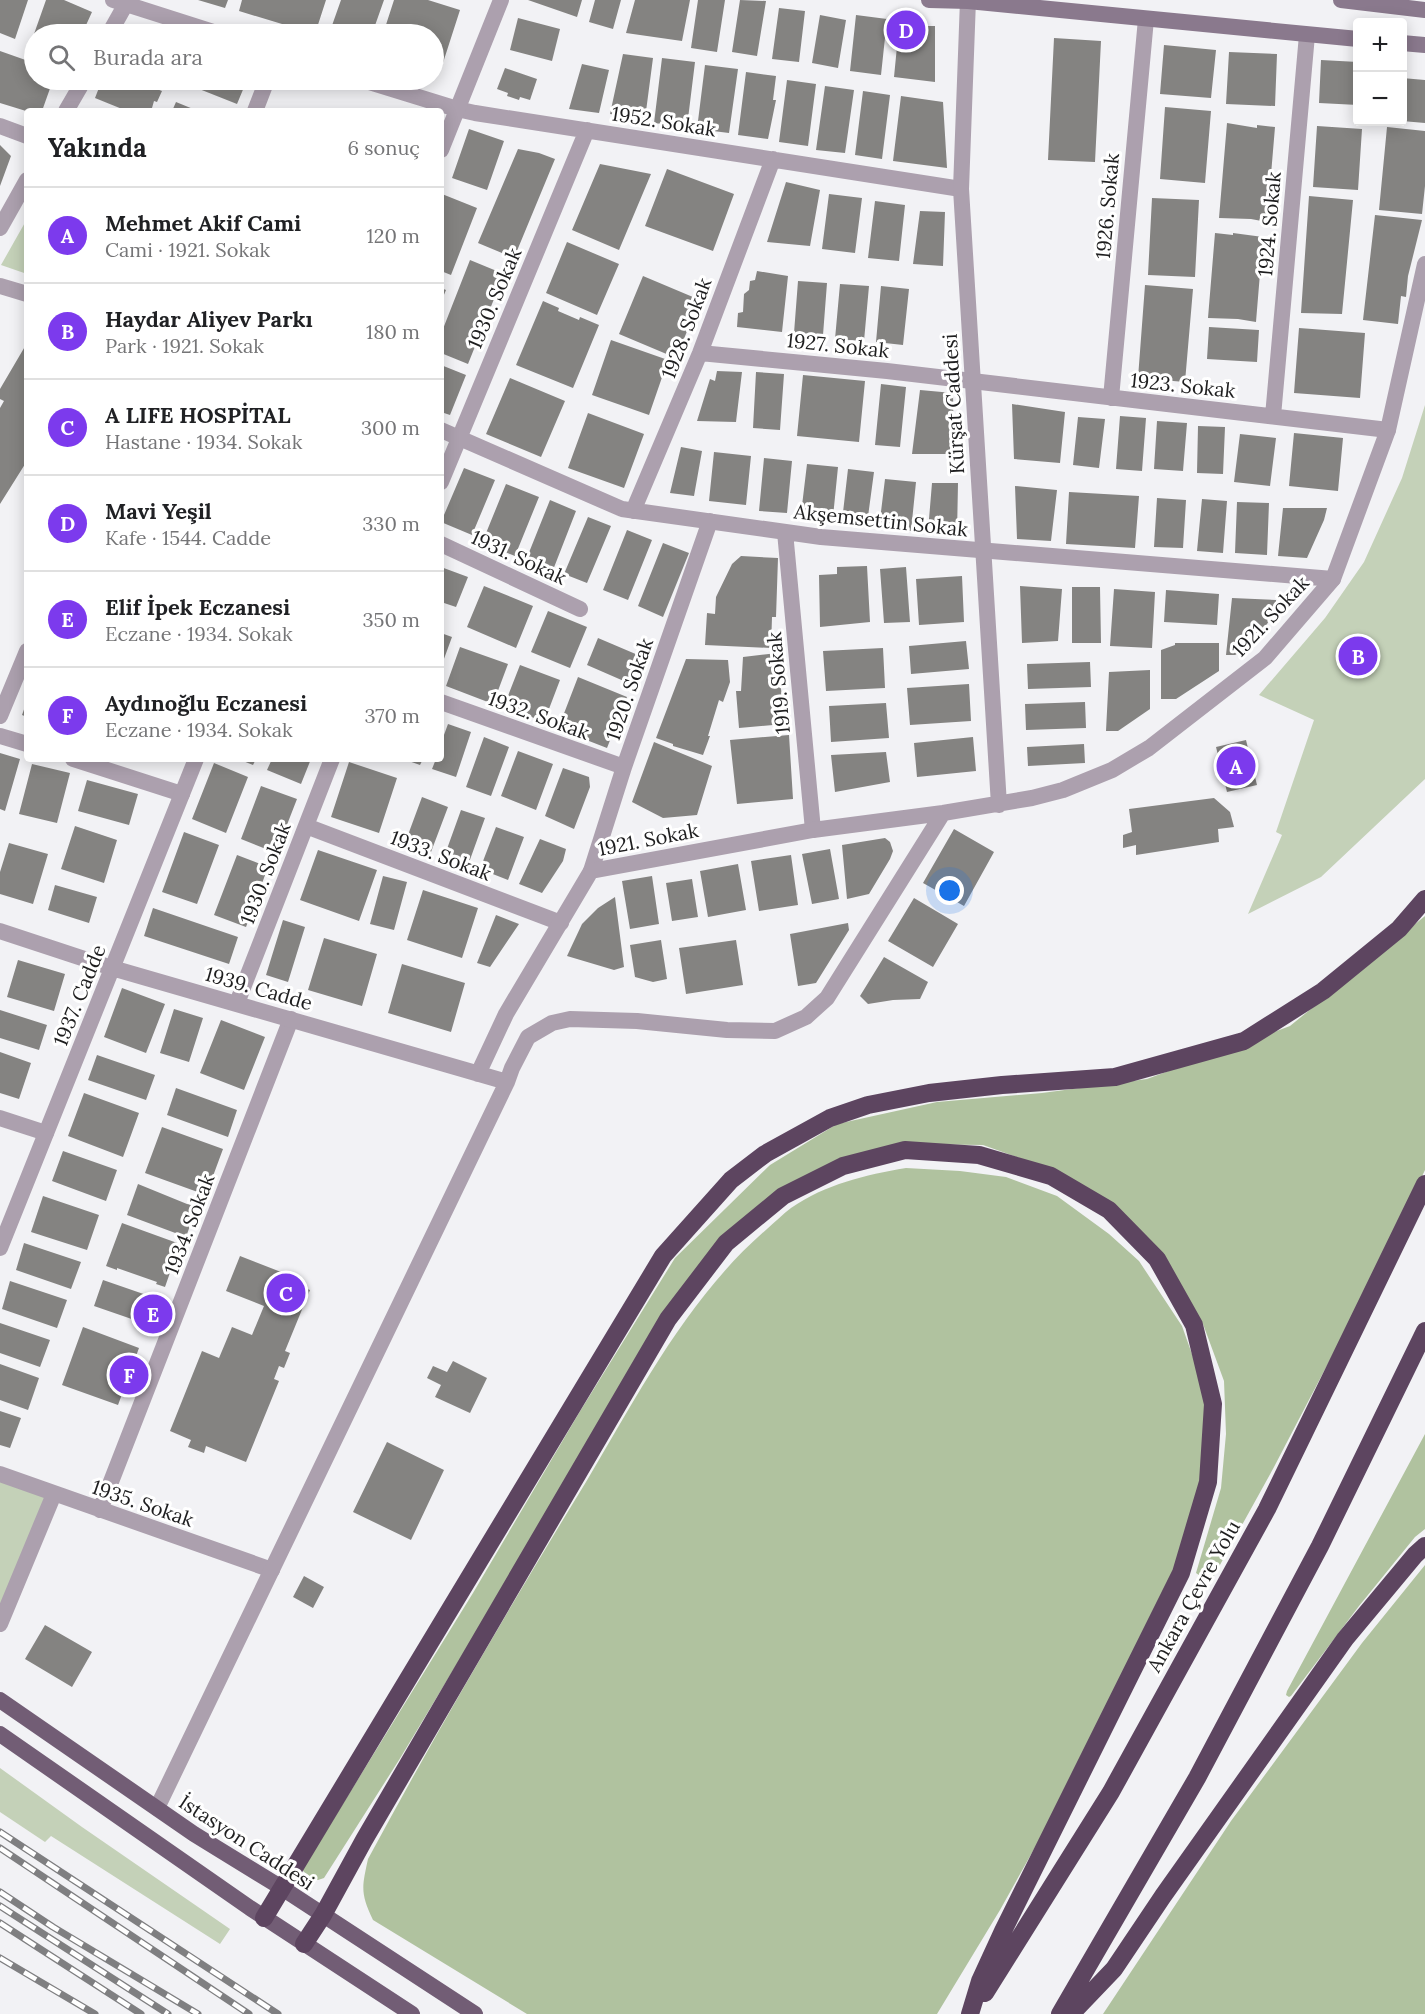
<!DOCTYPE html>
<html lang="tr">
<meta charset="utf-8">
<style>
:root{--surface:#fff;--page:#f6f6f6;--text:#202124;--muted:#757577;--line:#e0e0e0;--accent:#7c3aed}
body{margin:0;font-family:Lora,serif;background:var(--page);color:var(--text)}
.controls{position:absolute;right:18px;top:18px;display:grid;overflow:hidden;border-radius:6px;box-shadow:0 3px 15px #0003}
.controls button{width:54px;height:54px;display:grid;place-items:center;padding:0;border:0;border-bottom:2px solid var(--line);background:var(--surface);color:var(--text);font:30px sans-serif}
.you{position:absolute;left:950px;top:891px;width:21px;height:21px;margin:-15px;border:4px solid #fff;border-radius:50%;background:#1a73e8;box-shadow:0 0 0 9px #1a73e833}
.badge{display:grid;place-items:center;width:39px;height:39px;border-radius:50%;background:var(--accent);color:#fff;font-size:20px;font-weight:700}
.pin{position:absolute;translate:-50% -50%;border:3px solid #fff;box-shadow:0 2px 6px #0006}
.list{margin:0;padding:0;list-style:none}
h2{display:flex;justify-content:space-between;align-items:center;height:78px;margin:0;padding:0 24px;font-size:26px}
h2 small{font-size:20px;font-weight:400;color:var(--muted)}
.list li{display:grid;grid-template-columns:39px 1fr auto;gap:18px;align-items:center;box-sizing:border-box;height:96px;padding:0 24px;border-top:2px solid var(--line)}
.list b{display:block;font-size:22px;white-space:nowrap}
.list p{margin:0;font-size:20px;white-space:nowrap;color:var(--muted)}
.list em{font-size:20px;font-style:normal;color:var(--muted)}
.icon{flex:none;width:33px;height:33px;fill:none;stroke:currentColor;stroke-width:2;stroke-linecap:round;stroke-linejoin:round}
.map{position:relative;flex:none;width:1425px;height:2014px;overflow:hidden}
.search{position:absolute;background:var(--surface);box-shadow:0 3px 15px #0003;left:24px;top:24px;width:420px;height:66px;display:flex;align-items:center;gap:15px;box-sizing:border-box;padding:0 21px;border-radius:33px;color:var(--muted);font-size:22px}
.panel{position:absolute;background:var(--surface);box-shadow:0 3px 15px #0003;left:24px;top:108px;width:420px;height:654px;border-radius:6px}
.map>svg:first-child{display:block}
.green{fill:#c4d1b8}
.forest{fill:#b0c29f}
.building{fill:#848381}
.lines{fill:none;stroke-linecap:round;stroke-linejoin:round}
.minor{stroke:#aca0ae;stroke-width:16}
.tertiary{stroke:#aca0ae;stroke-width:16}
.secondary{stroke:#8a798d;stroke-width:16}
.primary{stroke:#725d75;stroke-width:16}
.motorway{stroke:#5d4560;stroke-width:18}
.rail-casing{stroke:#7f7f81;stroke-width:7}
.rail{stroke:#fff;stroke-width:4.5;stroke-dasharray:14;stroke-linecap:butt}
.labels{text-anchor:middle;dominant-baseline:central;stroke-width:6;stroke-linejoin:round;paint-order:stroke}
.street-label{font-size:20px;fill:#1e1e1f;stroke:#fff}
</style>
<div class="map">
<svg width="1425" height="2014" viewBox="0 0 1425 2014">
<rect width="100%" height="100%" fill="#f2f2f5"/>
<path class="green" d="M27 219V274L1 265Z
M1425 405V779L1321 877 1248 914 1282 835 1276 832 1314 720 1259 695 1325 618 1364 562 1402 478Z
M0 1481 47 1498 0 1612Z
M0 1768 82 1827 230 1929 220 1944 51 1836 45 1842 0 1812Z"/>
<path class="forest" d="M1425 916V1170L1384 1256 1274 1467 1210 1583 1196 1573 1221 1488 1226 1434 1224 1381 1203 1324 1161 1255 1056 1171 983 1145 903 1144 841 1162 725 1239 575 1468 399 1760 324 1878 318 1880 310 1877 302 1870 473 1593 579 1413 675 1258 770 1165 837 1124 937 1102 1042 1093 1147 1079 1290 1026Z
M906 1168 960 1171 1006 1177 1057 1196 1109 1234 1139 1261 1182 1326 1198 1371 1208 1418 1199 1495 1186 1544 1072 1781 1000 1910 937 2014H527L373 1920C360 1893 362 1887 368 1859 437 1731 510 1606 586 1482 639 1393 688 1297 767 1229 775 1222 783 1214 791 1208 826 1184 865 1175 906 1168Z
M1425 1434V1529L1415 1537 1359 1606 1291 1696 1289 1697 1286 1695 1287 1691Z
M1425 1565V2014H1103L1231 1821 1362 1643Z"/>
<path class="building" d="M0 0H28L15 39 0 33Z
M46 0H64L92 12 82 34H34Z
M198 0H228L225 8Z
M242 0H326L315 34 239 11Z
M341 0H384L372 34H329Z
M394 0H428L460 10 441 69 434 67V34H383Z
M528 0H582L577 17Z
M595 0H621L613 29 589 22Z
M635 0H690L682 41 626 33Z
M698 0H725L717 52 691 48Z
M740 0 766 1 757 56 732 52Z
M779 8 805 11 799 62 772 59Z
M820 15 846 20 838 68 812 63Z
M856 15 887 19 881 75 850 71Z
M518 18 560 29 552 61 510 50Z
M134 25 162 34H129Z
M899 26H935V82L894 77Z
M1054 38 1101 41 1095 162 1048 160Z
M1164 45 1216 50 1211 98 1160 94Z
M0 51 34 63V80H53L42 111H26L0 103Z
M1229 52 1277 54 1275 106 1226 104Z
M623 54 653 58 645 119 610 114Z
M662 58 695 62 687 127 654 123Z
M1321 60 1358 62V105L1319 103Z
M582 64 609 70 599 113 569 109Z
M705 65 738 69 729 133 697 129Z
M505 68 537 79 530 100 520 97 519 100 507 96 508 93 497 89Z
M746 72 776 76 773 100H776L768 139 738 135Z
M1402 78 1425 80V123L1402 121Z
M102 80H133L162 91 157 102 154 101 152 108 157 111H127L95 98Z
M185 80H247L237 104 184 83Z
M787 80 816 84 808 146 779 142Z
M825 86 854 90 845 153 816 150Z
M863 91 890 95 882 159 855 155Z
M901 96 943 102 947 168 893 161Z
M176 102 198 111H172Z
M1165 107 1211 111 1205 183 1160 179Z
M1227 123 1257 128V125L1275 127 1267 222 1251 219 1219 218Z
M1317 126 1362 129 1358 190 1313 187Z
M1387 127 1425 131V186L1422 214 1379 210Z
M469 129 504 141 487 190 452 178Z
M0 145 11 156 0 186Z
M518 149 539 153 555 159 514 258 478 243Z
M600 164 651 174 619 250 572 230Z
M667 169 734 194 713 251 645 226Z
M786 182 820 190 810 246 767 242Z
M442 194 477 208 451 275 441 271Z
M829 194 862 198 855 253 822 249Z
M1309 196 1353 200 1342 314 1301 313Z
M1152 198 1199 200 1195 277 1148 275Z
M875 201 905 205 899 261 868 258Z
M920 211 945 212 943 266 913 264Z
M1375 215 1422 220 1408 276 1406 297 1401 296 1398 324 1363 320Z
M1215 233 1233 235V233L1263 237 1256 322 1238 319 1208 318Z
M567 242 619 264 597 315 546 293Z
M470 260 504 274 468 364 441 353V334Z
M757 271 788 276 782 332 737 327 738 313 743 312 744 294 749 290 750 281 755 280Z
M643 276 700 300 676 358 619 334Z
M798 281 827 283 823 335 794 333Z
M840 284 869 286 864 341 835 339Z
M1145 285 1193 289 1185 382 1138 378Z
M881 286 909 289 903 345 876 342Z
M441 288 446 290 441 302Z
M543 301 559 308 558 311 579 320 580 317 599 325 573 388 516 365Z
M1209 327 1259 330 1257 362 1207 359Z
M1299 328 1365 333 1360 398 1294 393Z
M611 340 668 360 649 415 592 395Z
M27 343V461L0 504V408L4 401 0 399V389Z
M441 365 466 375 450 415 441 412Z
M717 371 742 372 736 422 697 421 710 379 715 381Z
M756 372 784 374 780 430 753 428Z
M803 375 865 381 859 442 797 436Z
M510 378 565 401 541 457 486 434Z
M881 384 906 387 900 447 875 445Z
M920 390 953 393 954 454H912Z
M1012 404 1065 412 1060 463 1014 459Z
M588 413 644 434 624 488 568 468Z
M1120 416 1146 418 1142 471 1116 469Z
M1078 417 1105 419 1099 468 1073 465Z
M1157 421 1187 423 1183 471 1154 469Z
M1198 426 1225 427 1223 474 1197 473Z
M1294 433 1343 438 1338 491 1289 486Z
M1240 434 1276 438 1270 486 1234 482Z
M681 447 702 451 694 496 670 493Z
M714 452 751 456 746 505 709 501Z
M764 458 792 461 787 513 759 511Z
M807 464 838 467 833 517 801 514Z
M464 468 495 480 472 535 441 522Z
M848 469 874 472 867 524 842 521Z
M885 479 916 482 911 531 879 528Z
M932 483H958L957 534 928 531Z
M506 484 539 497 515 556 482 543Z
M1015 486 1057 490 1051 541 1017 539Z
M1069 492 1139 496 1135 548 1066 544Z
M1157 498 1186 500 1183 548 1154 547Z
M1202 499 1227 501 1223 553 1197 551Z
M550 500 576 511 553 570 526 560Z
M1237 502 1269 503 1267 555 1235 553Z
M1283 508H1327L1324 520 1307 558 1278 556Z
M588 517 611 526 587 583 564 574Z
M627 530 652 540 628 600 603 590Z
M663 543 689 553 663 617 638 606Z
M741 556 778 558 776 617H772L771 648 705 645 707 613 715 614 716 597 732 564Z
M867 566 870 622 820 627 819 575 837 574V567Z
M441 567 468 577 456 607 441 602Z
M906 567 910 622 884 623 880 569Z
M962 576 964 622 919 625 916 579Z
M484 586 533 606 516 648 467 627Z
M1020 586 1062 589 1058 641 1022 643Z
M1072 587H1100L1101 643H1072Z
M1114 589 1155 592 1152 648 1110 646Z
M1166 590 1219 594 1217 625 1164 622Z
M1232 598 1276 600V609L1255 644 1235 655H1226Z
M548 611 587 627 570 668 531 652Z
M441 633 452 637 441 667Z
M598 638 645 658 633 685 587 665Z
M966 641 969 669 911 674 909 646Z
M1175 643H1219V671L1176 699H1161V650L1175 645Z
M460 647 508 664 493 704 446 686Z
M883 648 885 688 826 691 823 651Z
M778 653 784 724 739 728 736 691H741L743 657Z
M686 659 728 660 730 682 723 702 719 700 708 736H710L703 755 673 746V744L656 738Z
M1090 662 1091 687 1028 689 1027 664Z
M520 665 560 680 544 722 504 706Z
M1150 670V709L1118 731H1106L1109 672Z
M578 677 627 697 607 748 558 729Z
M969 684 971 721 910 725 907 688Z
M27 701V717L22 715Z
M1085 702 1086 728 1026 730 1025 704Z
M886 703 889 738 831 742 829 706Z
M448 724 471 732 456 777 432 769 436 759H441V743Z
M789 735 793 799 737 804 730 740Z
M484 737 509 747 491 796 466 787Z
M973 737 976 771 917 777 914 743Z
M1246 740 1257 785 1227 792 1216 747Z
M654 742 712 766 697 815 663 818 632 802Z
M1084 744 1085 763 1028 766 1027 747Z
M518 751 553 764 536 810 501 796Z
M886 752 890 782 835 792 831 755Z
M0 753 20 759 5 811 0 809Z
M238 759H256L253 765Z
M272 759H311L301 784 267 770Z
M403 759H423L420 765Z
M349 762 397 778 379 833 331 817Z
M214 763 248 777 226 833 192 819Z
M32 764 70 773 57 823 19 814Z
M563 768 589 777 590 787 574 829 545 816Z
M87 780 138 794 129 825 78 811Z
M261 786 297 799 276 853 241 839Z
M422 797 448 807 431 852 405 843Z
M1214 798 1230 812 1234 827 1218 829 1219 842 1136 855V845L1123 848V835L1132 832 1129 809Z
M461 810 485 818 467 868 443 860Z
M75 826 117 840 104 883 61 869Z
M496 827 524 837 508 880 480 869Z
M954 829 994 852 964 906 923 883Z
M184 832 219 845 197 904 162 892Z
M885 838 890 842 893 851 890 859 869 894 847 899 842 845Z
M540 839 566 849 563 861 542 893 519 884Z
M9 843 48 854 33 904 0 894V872Z
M830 849 839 899 812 904 802 854Z
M318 850 377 870 359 921 300 900Z
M237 855 268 867 246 927 214 915Z
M791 855 798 905 759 911 751 861Z
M738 864 746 910 708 917 700 871Z
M383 876 407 882 394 930 370 924Z
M652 876 659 924 630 929 622 881Z
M692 879 698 917 672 921 666 883Z
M55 885 97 897 89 923 48 910Z
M423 890 478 908 462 958 407 940Z
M615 897 624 967 614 970 567 956 582 924 598 908Z
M914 898 958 924 933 967 888 941Z
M153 908 238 937 229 964 144 936Z
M496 915 519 924 490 967 477 963Z
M283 920 305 927 288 982 266 975Z
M848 923 849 930 816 983 798 986 790 934Z
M324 938 377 954 362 1006 308 990Z
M661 940 667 979 653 982 635 977 630 945Z
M736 940 743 985 686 994 679 948Z
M884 957 928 982 920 999 893 1000 868 1004 860 996Z
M18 960 65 974 54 1011 7 997Z
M402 964 465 983 451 1032 388 1013Z
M122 988 165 1004 146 1053 104 1037Z
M174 1009 203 1018 189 1062 160 1053Z
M0 1010 47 1025 39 1050 0 1038Z
M221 1020 265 1037 244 1090 200 1073Z
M0 1052 31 1063 19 1099 0 1093Z
M97 1055 155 1075 146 1100 88 1080Z
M176 1088 237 1110 228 1137 167 1115Z
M84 1093 139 1113 123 1157 68 1136Z
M162 1127 223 1149 206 1195 145 1173Z
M63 1151 117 1170 106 1201 52 1181Z
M138 1184 187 1204 197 1206 186 1237 127 1215Z
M43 1196 99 1215 87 1250 31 1232Z
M122 1223 180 1244 165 1287 156 1284 157 1282 117 1268V1270L106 1266Z
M24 1243 81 1262 71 1289 16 1270Z
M240 1256 299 1279 296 1285 310 1290 285 1351 290 1353 284 1368 279 1366 274 1379 279 1381 246 1462 206 1446 204 1453 188 1447 191 1440 170 1431 202 1351 219 1358 232 1327 252 1335 264 1306 226 1291Z
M103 1280 158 1299 149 1325 94 1306Z
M10 1281 67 1300 57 1328 2 1309Z
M0 1323 50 1340 40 1367 0 1353Z
M83 1327 139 1348 118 1405 62 1385Z
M453 1361 487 1378 470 1413 435 1397 441 1385 427 1378 433 1366 447 1372Z
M0 1364 39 1378 28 1410 0 1400Z
M0 1411 21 1418 10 1448 0 1445Z
M387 1442 444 1470 411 1540 353 1512Z
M304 1576 324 1587 313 1608 293 1597Z
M45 1625 92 1652 72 1687 25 1659Z"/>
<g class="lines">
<path class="minor" d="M113 0 220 34
M109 34 128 0
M363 80 457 109 475 113 961 189
M66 111 84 80
M255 111 267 80
M0 126 27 136
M0 228 27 180
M0 286 27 294
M700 353 887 371 1388 430
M1111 398 1146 19
M1273 416 1307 35
M441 430 622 509 821 537 1333 579
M441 482 587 130
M633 511 700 353 773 159
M785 532 813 830
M441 544 580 609
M441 702 624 767
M0 716 27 651
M0 736 27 744
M73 759 182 794
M306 826 561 923
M591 871 624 767 710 521
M237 1003 332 759
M0 1118 46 1133
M0 1474 272 1570
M100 1510 291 1019
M0 1624 54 1494"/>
<path class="tertiary" d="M968 0 961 189 999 805
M441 150 501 0
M0 931 112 968 507 1082
M478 1074 506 1014 591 871 813 830 943 813 1032 798 1063 790 1112 770 1149 748 1265 658 1333 579 1388 430 1425 264
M0 1248 196 759
M157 1808 507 1082 512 1068 528 1037 552 1023 570 1019 637 1021 727 1030 775 1031 806 1017 827 998 943 813"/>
<path class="secondary" d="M929 0 968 1 1358 39
M1341 0 1425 10
M1402 43 1425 45"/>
<path class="primary" d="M0 1700 194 1834 282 1888 475 2014
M0 1734 250 1908 412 2014"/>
<path class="motorway" d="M264 1918 663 1256 731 1180 765 1154 830 1118 868 1105 929 1093 1002 1085 1115 1077 1244 1041 1323 991 1399 929 1425 899
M304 1944 323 1915 364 1840 668 1319 726 1243 783 1196 843 1166 905 1150 979 1155 1051 1176 1109 1210 1157 1259 1194 1325 1213 1404 1208 1482 1181 1573 1003 1931 980 1981 970 2014
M985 1993 1111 1792 1267 1509 1425 1184
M1060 2014 1197 1778 1320 1546 1425 1331
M1071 2014 1114 1969 1163 1896 1345 1639 1415 1555 1425 1546"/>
<defs>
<path id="rail" d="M0 1832 278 2014
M0 1848 249 2014
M0 1892 53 1927 198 2014
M0 1906 168 2014
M0 1923 141 2014
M0 1958 95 2014"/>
</defs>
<use href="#rail" class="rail-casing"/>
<use href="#rail" class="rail"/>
</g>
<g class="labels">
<g class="street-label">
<text transform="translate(664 121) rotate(9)">1952. Sokak</text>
<text transform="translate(1107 206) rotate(-85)">1926. Sokak</text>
<text transform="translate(1269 224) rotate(-85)">1924. Sokak</text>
<text transform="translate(494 298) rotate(-67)">1930. Sokak</text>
<text transform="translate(686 328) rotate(-69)">1928. Sokak</text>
<text transform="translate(838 345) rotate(6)">1927. Sokak</text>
<text transform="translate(1183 385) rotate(6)">1923. Sokak</text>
<text transform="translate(953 404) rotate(-93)">Kürşat Caddesi</text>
<text transform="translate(881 520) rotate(6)">Akşemsettin Sokak</text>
<text transform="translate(519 557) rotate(25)">1931. Sokak</text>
<text transform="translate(1270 616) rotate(-47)">1921. Sokak</text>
<text transform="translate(778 683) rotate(-95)">1919. Sokak</text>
<text transform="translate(629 689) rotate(-71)">1920. Sokak</text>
<text transform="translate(539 715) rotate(20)">1932. Sokak</text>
<text transform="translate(648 839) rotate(-11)">1921. Sokak</text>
<text transform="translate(441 855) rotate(21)">1933. Sokak</text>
<text transform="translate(265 873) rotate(-69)">1930. Sokak</text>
<text transform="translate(259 988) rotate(16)">1939. Cadde</text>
<text transform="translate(79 995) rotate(-68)">1937. Cadde</text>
<text transform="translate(189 1224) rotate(-69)">1934. Sokak</text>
<text transform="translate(143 1503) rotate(19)">1935. Sokak</text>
<text transform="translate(1193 1596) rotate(-61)">Ankara Çevre Yolu</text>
<text transform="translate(247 1842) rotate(33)">İstasyon Caddesi</text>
</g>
</g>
</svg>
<div class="controls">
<button>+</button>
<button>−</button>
</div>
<div class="you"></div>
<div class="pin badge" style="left:1236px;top:766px">A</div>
<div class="pin badge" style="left:1358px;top:656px">B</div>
<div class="pin badge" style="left:286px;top:1293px">C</div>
<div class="pin badge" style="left:906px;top:30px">D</div>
<div class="pin badge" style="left:153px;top:1314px">E</div>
<div class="pin badge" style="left:129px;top:1375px">F</div>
<div class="search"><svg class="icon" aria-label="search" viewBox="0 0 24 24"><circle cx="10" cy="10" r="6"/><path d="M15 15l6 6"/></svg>Burada ara</div>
<section class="panel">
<h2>Yakında<small>6 sonuç</small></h2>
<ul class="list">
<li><span class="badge">A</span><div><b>Mehmet Akif Cami</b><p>Cami · 1921. Sokak</p></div><em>120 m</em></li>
<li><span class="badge">B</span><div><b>Haydar Aliyev Parkı</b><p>Park · 1921. Sokak</p></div><em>180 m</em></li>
<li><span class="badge">C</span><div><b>A LIFE HOSPİTAL</b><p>Hastane · 1934. Sokak</p></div><em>300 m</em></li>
<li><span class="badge">D</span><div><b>Mavi Yeşil</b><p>Kafe · 1544. Cadde</p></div><em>330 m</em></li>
<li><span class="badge">E</span><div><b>Elif İpek Eczanesi</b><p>Eczane · 1934. Sokak</p></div><em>350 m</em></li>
<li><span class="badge">F</span><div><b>Aydınoğlu Eczanesi</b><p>Eczane · 1934. Sokak</p></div><em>370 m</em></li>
</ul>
</section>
</div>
